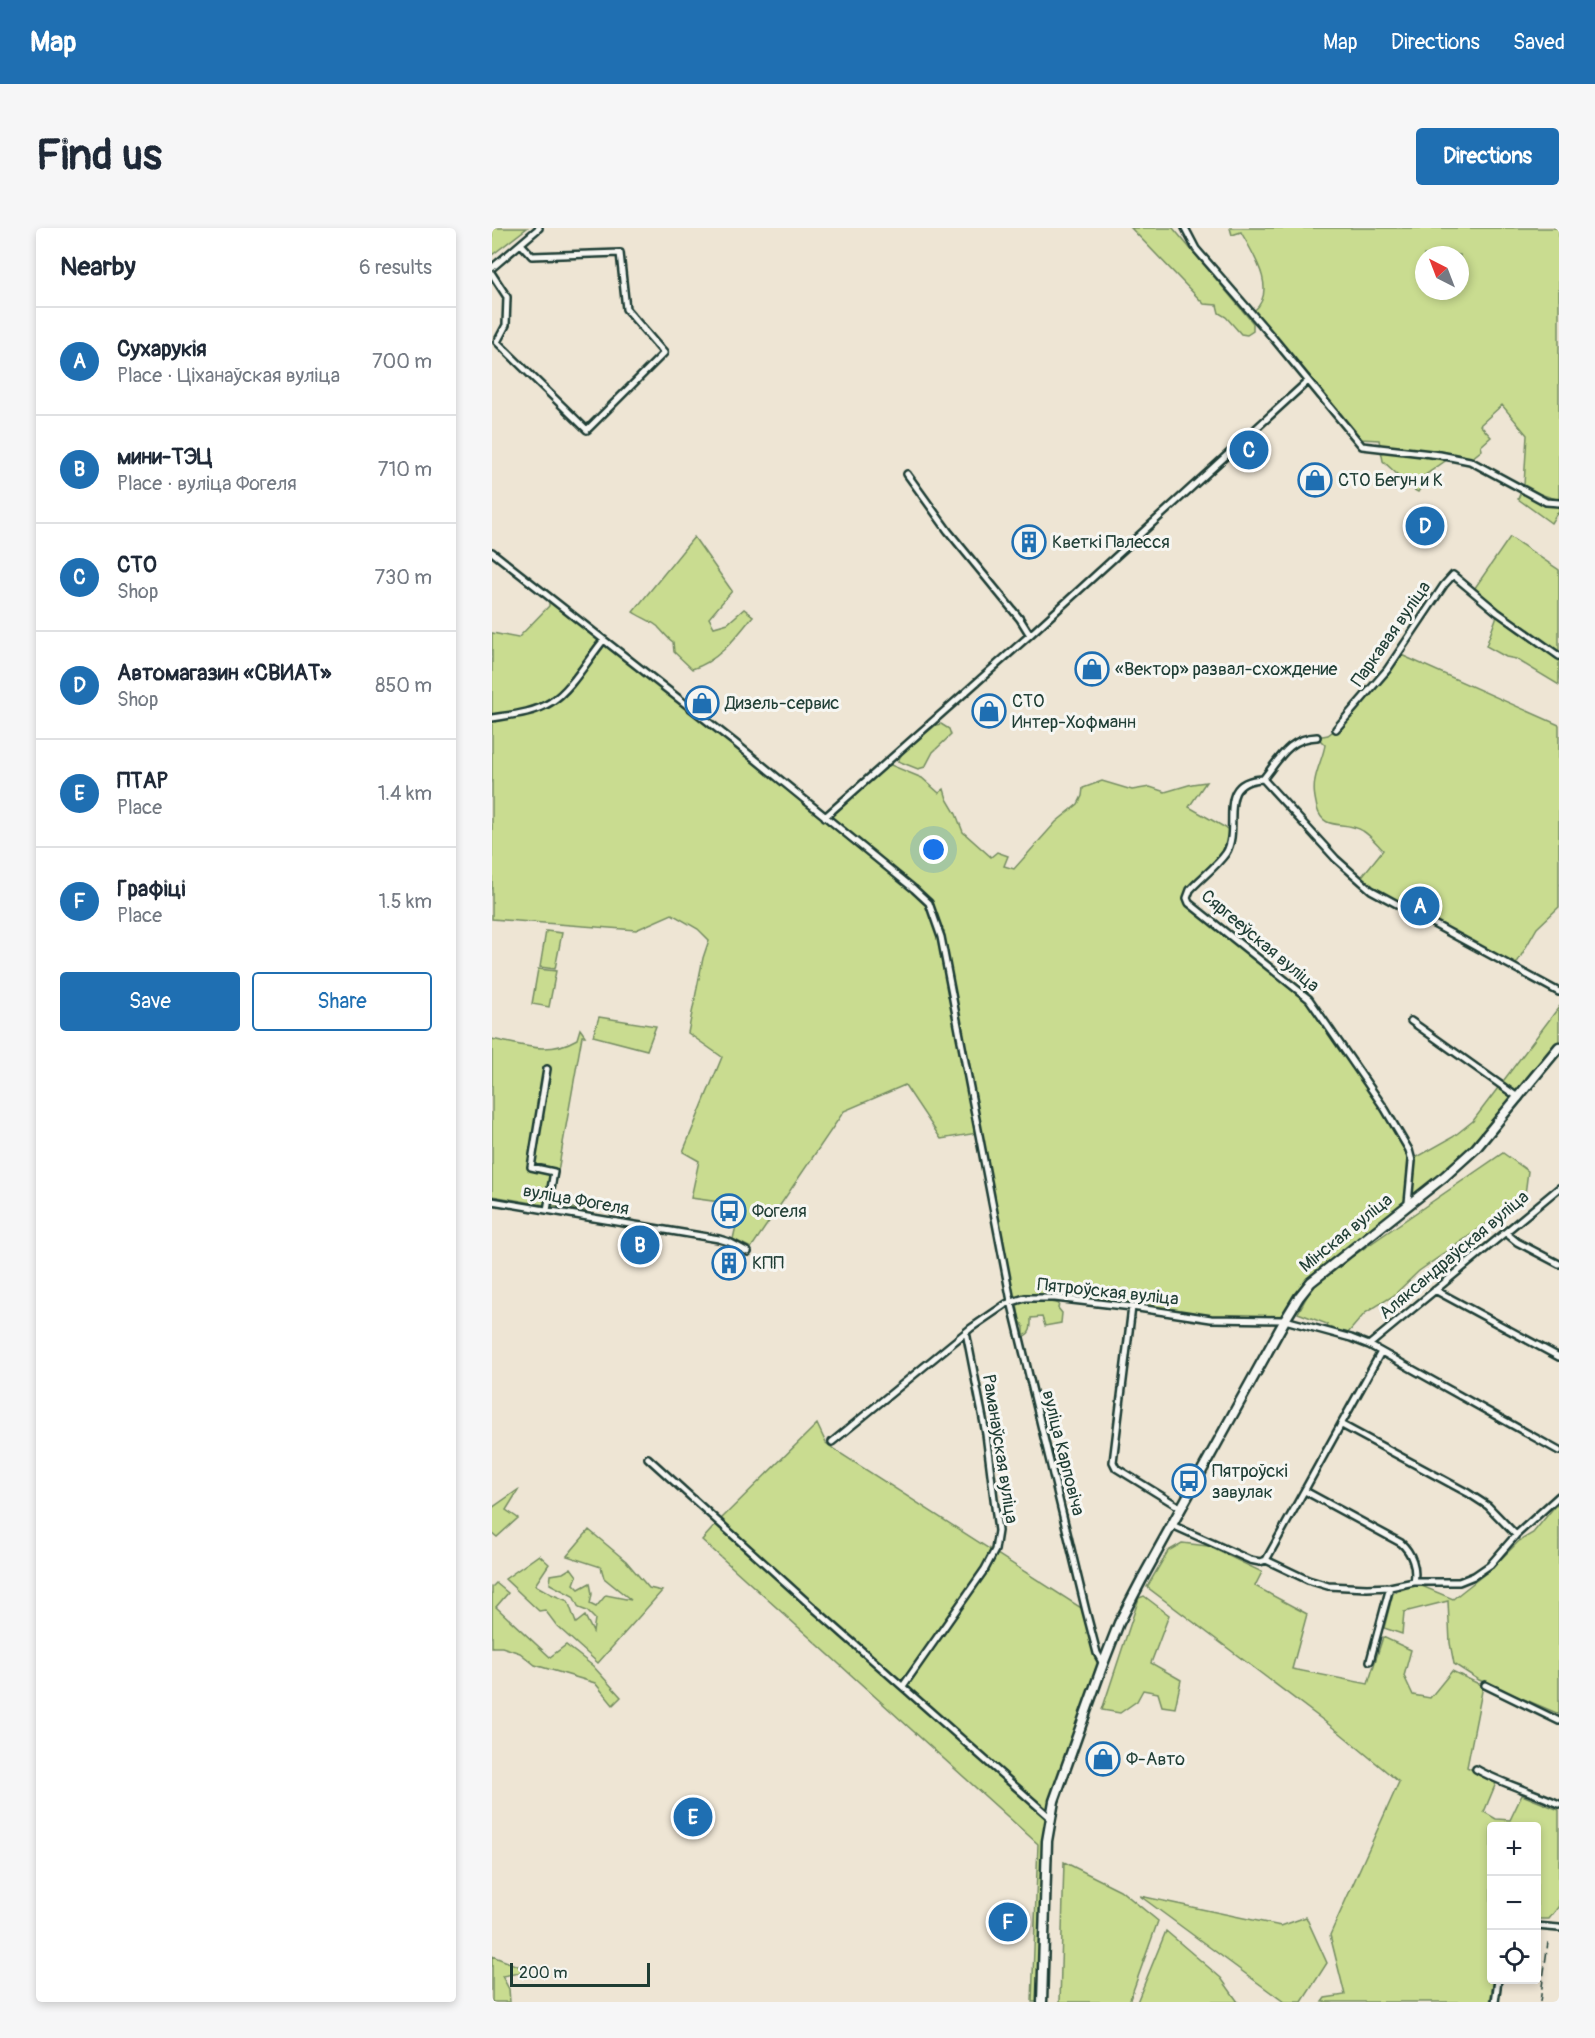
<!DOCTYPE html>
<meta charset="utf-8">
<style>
:root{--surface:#fff;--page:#f6f6f7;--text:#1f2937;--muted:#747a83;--line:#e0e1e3;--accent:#1f6fb2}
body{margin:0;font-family:Pangolin,sans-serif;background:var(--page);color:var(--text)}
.controls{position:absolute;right:18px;bottom:18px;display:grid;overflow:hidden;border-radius:6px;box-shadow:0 3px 9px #0003}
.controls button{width:54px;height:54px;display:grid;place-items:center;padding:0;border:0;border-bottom:2px solid var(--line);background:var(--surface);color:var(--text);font:30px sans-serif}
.compass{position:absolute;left:923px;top:18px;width:54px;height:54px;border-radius:50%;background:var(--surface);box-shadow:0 3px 9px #0003;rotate:318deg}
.scale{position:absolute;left:18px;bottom:15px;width:140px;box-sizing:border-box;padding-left:6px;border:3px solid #1f3d34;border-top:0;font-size:16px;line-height:21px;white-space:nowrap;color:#1f3d34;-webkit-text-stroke:4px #f6f6f2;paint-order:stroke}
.you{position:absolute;left:442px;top:622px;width:21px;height:21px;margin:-15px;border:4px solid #fff;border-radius:50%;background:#1a73e8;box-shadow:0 0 0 9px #1a73e833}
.badge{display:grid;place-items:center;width:39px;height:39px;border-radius:50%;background:var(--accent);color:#fff;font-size:20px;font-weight:700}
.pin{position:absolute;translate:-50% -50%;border:3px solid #fff;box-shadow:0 2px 6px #0006}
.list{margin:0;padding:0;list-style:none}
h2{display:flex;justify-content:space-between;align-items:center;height:78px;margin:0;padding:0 24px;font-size:26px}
h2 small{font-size:20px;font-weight:400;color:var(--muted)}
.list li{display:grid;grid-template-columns:39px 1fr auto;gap:18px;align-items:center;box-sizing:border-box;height:108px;padding:0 24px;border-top:2px solid var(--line)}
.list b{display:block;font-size:22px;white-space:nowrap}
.list p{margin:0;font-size:20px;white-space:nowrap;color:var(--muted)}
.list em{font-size:20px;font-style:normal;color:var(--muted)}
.actions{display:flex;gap:12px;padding:18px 24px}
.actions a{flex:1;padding:14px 0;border:2px solid var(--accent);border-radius:6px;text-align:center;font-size:21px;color:var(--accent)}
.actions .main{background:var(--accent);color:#fff}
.icon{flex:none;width:33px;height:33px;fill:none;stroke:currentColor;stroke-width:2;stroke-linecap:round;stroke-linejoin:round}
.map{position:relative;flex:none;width:1067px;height:1774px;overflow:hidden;border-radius:6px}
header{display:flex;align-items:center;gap:36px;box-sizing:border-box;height:84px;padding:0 30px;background:var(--accent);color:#fff}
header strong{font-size:28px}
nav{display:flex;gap:33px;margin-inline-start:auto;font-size:21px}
.intro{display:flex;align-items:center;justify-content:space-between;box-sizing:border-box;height:144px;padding:0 36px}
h1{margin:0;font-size:42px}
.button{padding:15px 27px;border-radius:6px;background:var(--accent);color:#fff;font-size:21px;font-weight:700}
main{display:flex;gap:36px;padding:0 36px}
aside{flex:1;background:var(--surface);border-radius:6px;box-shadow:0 3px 9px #0003}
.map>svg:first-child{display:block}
.green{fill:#c9dc90;stroke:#748c62;stroke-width:1.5;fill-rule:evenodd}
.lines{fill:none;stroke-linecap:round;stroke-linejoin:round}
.minor-casing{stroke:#1f3d34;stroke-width:10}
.secondary-casing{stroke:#1f3d34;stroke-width:13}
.minor{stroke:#f6f6f2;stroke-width:5}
.secondary{stroke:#f6f6f2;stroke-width:8}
.rail{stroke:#1f3d34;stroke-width:1.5;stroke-dasharray:9 4.5;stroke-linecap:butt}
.labels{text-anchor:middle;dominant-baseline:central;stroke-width:6;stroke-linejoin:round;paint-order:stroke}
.poi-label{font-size:18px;fill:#1f3d34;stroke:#f6f6f2;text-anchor:start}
.street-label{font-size:18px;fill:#1f3d34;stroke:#f6f6f2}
</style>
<header>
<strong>Map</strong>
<nav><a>Map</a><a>Directions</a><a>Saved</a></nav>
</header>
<div class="intro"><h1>Find us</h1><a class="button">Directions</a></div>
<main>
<aside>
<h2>Nearby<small>6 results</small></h2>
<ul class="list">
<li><span class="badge">A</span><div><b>Сухарукія</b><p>Place · Ціханаўская вуліца</p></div><em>700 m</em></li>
<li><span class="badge">B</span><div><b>мини-ТЭЦ</b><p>Place · вуліца Фогеля</p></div><em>710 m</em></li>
<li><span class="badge">C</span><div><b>СТО</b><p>Shop</p></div><em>730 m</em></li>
<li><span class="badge">D</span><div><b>Автомагазин «СВИАТ»</b><p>Shop</p></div><em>850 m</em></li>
<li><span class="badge">E</span><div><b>ПТАР</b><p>Place</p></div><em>1.4 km</em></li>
<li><span class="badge">F</span><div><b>Графіці</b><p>Place</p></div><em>1.5 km</em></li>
</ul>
<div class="actions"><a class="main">Save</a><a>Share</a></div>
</aside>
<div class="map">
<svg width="1067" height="1774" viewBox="0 0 1067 1774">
<rect width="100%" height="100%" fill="#eee5d4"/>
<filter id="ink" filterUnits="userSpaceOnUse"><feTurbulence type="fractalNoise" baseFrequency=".0167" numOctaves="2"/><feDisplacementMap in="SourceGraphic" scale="12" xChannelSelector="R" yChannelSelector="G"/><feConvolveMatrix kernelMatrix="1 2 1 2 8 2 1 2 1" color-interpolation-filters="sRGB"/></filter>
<g filter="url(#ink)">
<path class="green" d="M0 0H35L0 27Z
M639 0H681L761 95V103L755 107 749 106 734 89 727 85 725 77 712 76Z
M738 0H1067V272L1048 266 1032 257 1035 207 1010 177 988 197 999 209 989 218 990 222 980 230 959 229 932 248 931 256 926 264 922 262 891 233 887 212 869 211 762 83C786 62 761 26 749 4L740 7ZM932 27H968V63H932Z
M1030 261 1054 274 1067 275V286L1065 285 1059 295 1026 271Z
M202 309 240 363 217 390 222 399 236 395 252 381 261 388C245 408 226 434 200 441L182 424 181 414C175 410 172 405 167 400 164 395 148 389 141 384Z
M1018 309 1067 342V457L1024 431 1014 429 994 418 1006 385 980 364Z
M57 370 333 589 394 535 430 550 447 565 452 561 455 571 464 586 471 604 499 629 505 624 516 628 512 638 522 641 564 594 586 576 590 568 591 560 610 553 640 562 658 559 673 564 700 556 714 554 697 579 739 603 735 624 698 662 697 674 817 771 893 881 920 932 961 909 981 893 1067 779V819L984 920 827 1047 793 1092H725L563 1070 519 1073 485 905 449 911 413 857 352 883 259 1020 241 1011 246 989 235 975 199 970 207 933 191 924 230 829 196 805 211 730 217 712 206 701 180 686 144 702 0 691V405L26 410 57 378Z
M907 426 1067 497V679L1045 700 1022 740 867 652 891 622C885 616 878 607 871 603 853 591 832 605 825 580 823 570 821 563 823 552 825 540 831 529 833 517L825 509 836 507 844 501Z
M449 496 457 501 459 507 441 524 433 539 426 541 406 533 411 524 444 497Z
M54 703 70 705 63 741 48 739Z
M46 741 64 743 57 779 40 776Z
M107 789 164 798 155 822 101 808Z
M88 801 93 808H90L60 977 93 982V984L0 968V811C31 817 56 828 85 811Z
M1011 925 1036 943 1032 974 993 997 927 1043 901 1068 873 1085 856 1105 836 1100 835 1096 806 1085 819 1061 845 1039Z
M554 1073 567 1076 566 1080 570 1085 569 1095 553 1098 550 1089 539 1090C539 1097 540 1105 532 1108V1099L527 1091 525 1075Z
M325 1196 334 1215 343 1222 594 1383 611 1436 556 1602 550 1774H540L546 1616 210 1312 227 1293Z
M27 1261 14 1282 26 1290 5 1309 0 1305V1280Z
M1067 1277V1486L987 1452 962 1436 958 1415 956 1373 912 1384 910 1406 892 1400 901 1365 925 1356 961 1371 999 1341 1027 1313 1041 1305 1063 1278Z
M97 1302 134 1333 157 1360 170 1363 106 1435 65 1398 53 1382 47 1383 13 1351 47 1327 57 1336 43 1357 59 1366 76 1373 84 1395 93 1388 101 1404 103 1391 95 1383 87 1380 81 1368 58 1356 59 1347 71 1345 79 1340 85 1348 82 1356 87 1361 98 1355 100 1366 98 1376 104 1379 114 1367 139 1372 112 1350 109 1339 75 1328Z
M690 1315 716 1318 770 1344 763 1358 815 1386 800 1441 876 1456 891 1409 919 1422 912 1448 921 1467 938 1470 960 1443 991 1458 975 1539 1004 1555 992 1584 1004 1591 1018 1592 1030 1567 1067 1582V1678L1057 1691H1045L1044 1598H999V1752H1002L998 1774H830L833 1770 853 1767 838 1707 907 1554 848 1505 655 1359 676 1323Z
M4 1355 16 1365 4 1379 58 1429 74 1417 101 1438 129 1469 121 1477 103 1455 43 1437 28 1425 10 1419H0V1359Z
M652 1368 677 1387 659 1435 689 1452 683 1480 670 1478 666 1465 651 1462 645 1473 628 1485 610 1482 647 1370Z
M572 1634 628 1662 666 1693 637 1774H568Z
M648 1668 789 1698 814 1689 835 1735 810 1774H792Z
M674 1703 729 1750 746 1774H645Z
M0 1728 39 1743 10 1748 17 1761 18 1774H0Z"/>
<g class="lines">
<defs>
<path id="minor" d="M693 0 704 21 782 111 870 218 948 227 978 233 1054 274 1067 275
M0 40 47 0
M0 46 15 69 14 97 5 114 95 202 172 125 134 81 128 25 40 28 29 16
M415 246 456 303 528 391 538 407
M0 324 242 514 422 661 437 675 449 709 519 1073 594 1383 605 1425 611 1436
M0 490C19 487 42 485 59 474 79 462 96 431 111 413
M844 501 895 442 952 357 961 347 1005 384 1067 428
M771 551C722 553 750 599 734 625 725 638 709 650 698 662L695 670 697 675 817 771 893 881 917 922 920 933 916 975
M771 551 844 631 879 662 1067 764
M771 551C788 530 797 510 825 509
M333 589 538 407 816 153
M919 793 1027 870
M0 973 227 1011 237 1014 256 1024
M55 982 62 944 39 939 55 841
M1014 1005 1025 1014 1067 1036
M943 1062 1067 1129
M640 1079 621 1234 624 1240 689 1280
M877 1117 1067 960
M850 1197 976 1265 996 1278 1024 1307
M340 1214 479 1100 514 1076 533 1070H563L640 1079 719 1091 793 1092 859 1110 877 1117 1067 1223
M156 1230 316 1375 559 1590
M813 1263 909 1315C920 1325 925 1340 922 1354
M680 1297 758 1332 768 1334 774 1332
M774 1332 816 1352 836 1358 875 1360 898 1359 922 1354H967L982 1348 998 1337 1024 1307 1067 1268
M774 1332 889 1124
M878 1433 898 1359
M993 1457 1067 1493
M411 1458 493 1341 503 1322 506 1303 494 1206 474 1104
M984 1541C1010 1556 1039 1563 1067 1576
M1044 1698 1067 1700
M1003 1774 1006 1752"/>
<path id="secondary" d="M550 1774 555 1613 562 1573 611 1436 627 1395 650 1351 793 1092 807 1069 819 1054 953 948 984 920 1067 819"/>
</defs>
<use href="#minor" class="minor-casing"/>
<use href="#secondary" class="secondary-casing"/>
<use href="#minor" class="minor"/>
<use href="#secondary" class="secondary"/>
<path class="rail" d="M1048 1774 1056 1714"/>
</g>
</g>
<defs>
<symbol id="shop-ring" viewBox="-11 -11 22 22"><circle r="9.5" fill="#f6f6f2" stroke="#1f6fb2" stroke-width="1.5"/><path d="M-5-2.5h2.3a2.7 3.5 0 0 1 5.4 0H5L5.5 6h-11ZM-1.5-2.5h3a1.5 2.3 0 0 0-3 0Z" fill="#1f6fb2"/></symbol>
<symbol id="building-ring" viewBox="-11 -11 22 22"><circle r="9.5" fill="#f6f6f2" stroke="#1f6fb2" stroke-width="1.5"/><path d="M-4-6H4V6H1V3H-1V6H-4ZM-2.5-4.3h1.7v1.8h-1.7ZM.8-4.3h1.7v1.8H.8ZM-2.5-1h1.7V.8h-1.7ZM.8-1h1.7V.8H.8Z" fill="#1f6fb2"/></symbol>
<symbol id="bus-ring" viewBox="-11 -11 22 22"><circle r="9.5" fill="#f6f6f2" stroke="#1f6fb2" stroke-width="1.5"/><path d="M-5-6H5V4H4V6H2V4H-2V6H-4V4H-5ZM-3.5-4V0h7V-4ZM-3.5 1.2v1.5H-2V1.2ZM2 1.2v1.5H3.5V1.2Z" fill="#1f6fb2"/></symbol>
</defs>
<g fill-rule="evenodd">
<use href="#shop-ring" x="804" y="233" width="38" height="38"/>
<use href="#building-ring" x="518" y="295" width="38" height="38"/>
<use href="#shop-ring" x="581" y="422" width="38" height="38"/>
<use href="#shop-ring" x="191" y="456" width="38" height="38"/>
<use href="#shop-ring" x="478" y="464" width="38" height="38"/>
<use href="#bus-ring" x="218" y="964" width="38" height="38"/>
<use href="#building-ring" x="218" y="1016" width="38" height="38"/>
<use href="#bus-ring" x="678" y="1234" width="38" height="38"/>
<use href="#shop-ring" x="592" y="1512" width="38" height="38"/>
</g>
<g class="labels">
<g class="poi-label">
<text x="846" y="252">СТО Бегун и К</text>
<text x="560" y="314">Кветкі Палесся</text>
<text x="623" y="441">«Вектор» развал-схождение</text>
<text x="520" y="473">СТО<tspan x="520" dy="21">Интер-Хофманн</tspan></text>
<text x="233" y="475">Дизель-сервис</text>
<text x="260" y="983">Фогеля</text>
<text x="260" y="1035">КПП</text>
<text x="720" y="1243">Пятроўскі<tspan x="720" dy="21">завулак</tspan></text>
<text x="634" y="1531">Ф-Авто</text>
</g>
<g class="street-label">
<text transform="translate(899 406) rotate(-55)">Паркавая вуліца</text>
<text transform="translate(768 713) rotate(40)">Сяргееўская вуліца</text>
<text transform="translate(84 972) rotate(10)">вуліца Фогеля</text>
<text transform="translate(854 1005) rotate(-39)">Мінская вуліца</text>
<text transform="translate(962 1027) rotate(-40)">Аляксандраўская вуліца</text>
<text transform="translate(616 1064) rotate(6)">Пятроўская вуліца</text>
<text transform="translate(508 1221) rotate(81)">Раманаўская вуліца</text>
<text transform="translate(571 1225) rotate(76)">вуліца Карповіча</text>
</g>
</g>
</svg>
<div class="controls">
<button>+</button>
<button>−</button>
<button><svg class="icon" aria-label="locate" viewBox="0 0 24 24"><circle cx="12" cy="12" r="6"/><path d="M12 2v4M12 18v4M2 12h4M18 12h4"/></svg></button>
</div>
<svg class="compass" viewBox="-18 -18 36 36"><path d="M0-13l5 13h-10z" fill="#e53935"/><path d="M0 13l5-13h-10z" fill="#747a83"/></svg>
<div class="scale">200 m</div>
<div class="you"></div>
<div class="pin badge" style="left:928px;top:678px">A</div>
<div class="pin badge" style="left:148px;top:1017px">B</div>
<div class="pin badge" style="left:757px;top:222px">C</div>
<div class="pin badge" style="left:933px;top:298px">D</div>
<div class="pin badge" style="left:201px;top:1589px">E</div>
<div class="pin badge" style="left:516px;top:1694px">F</div>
</div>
</main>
